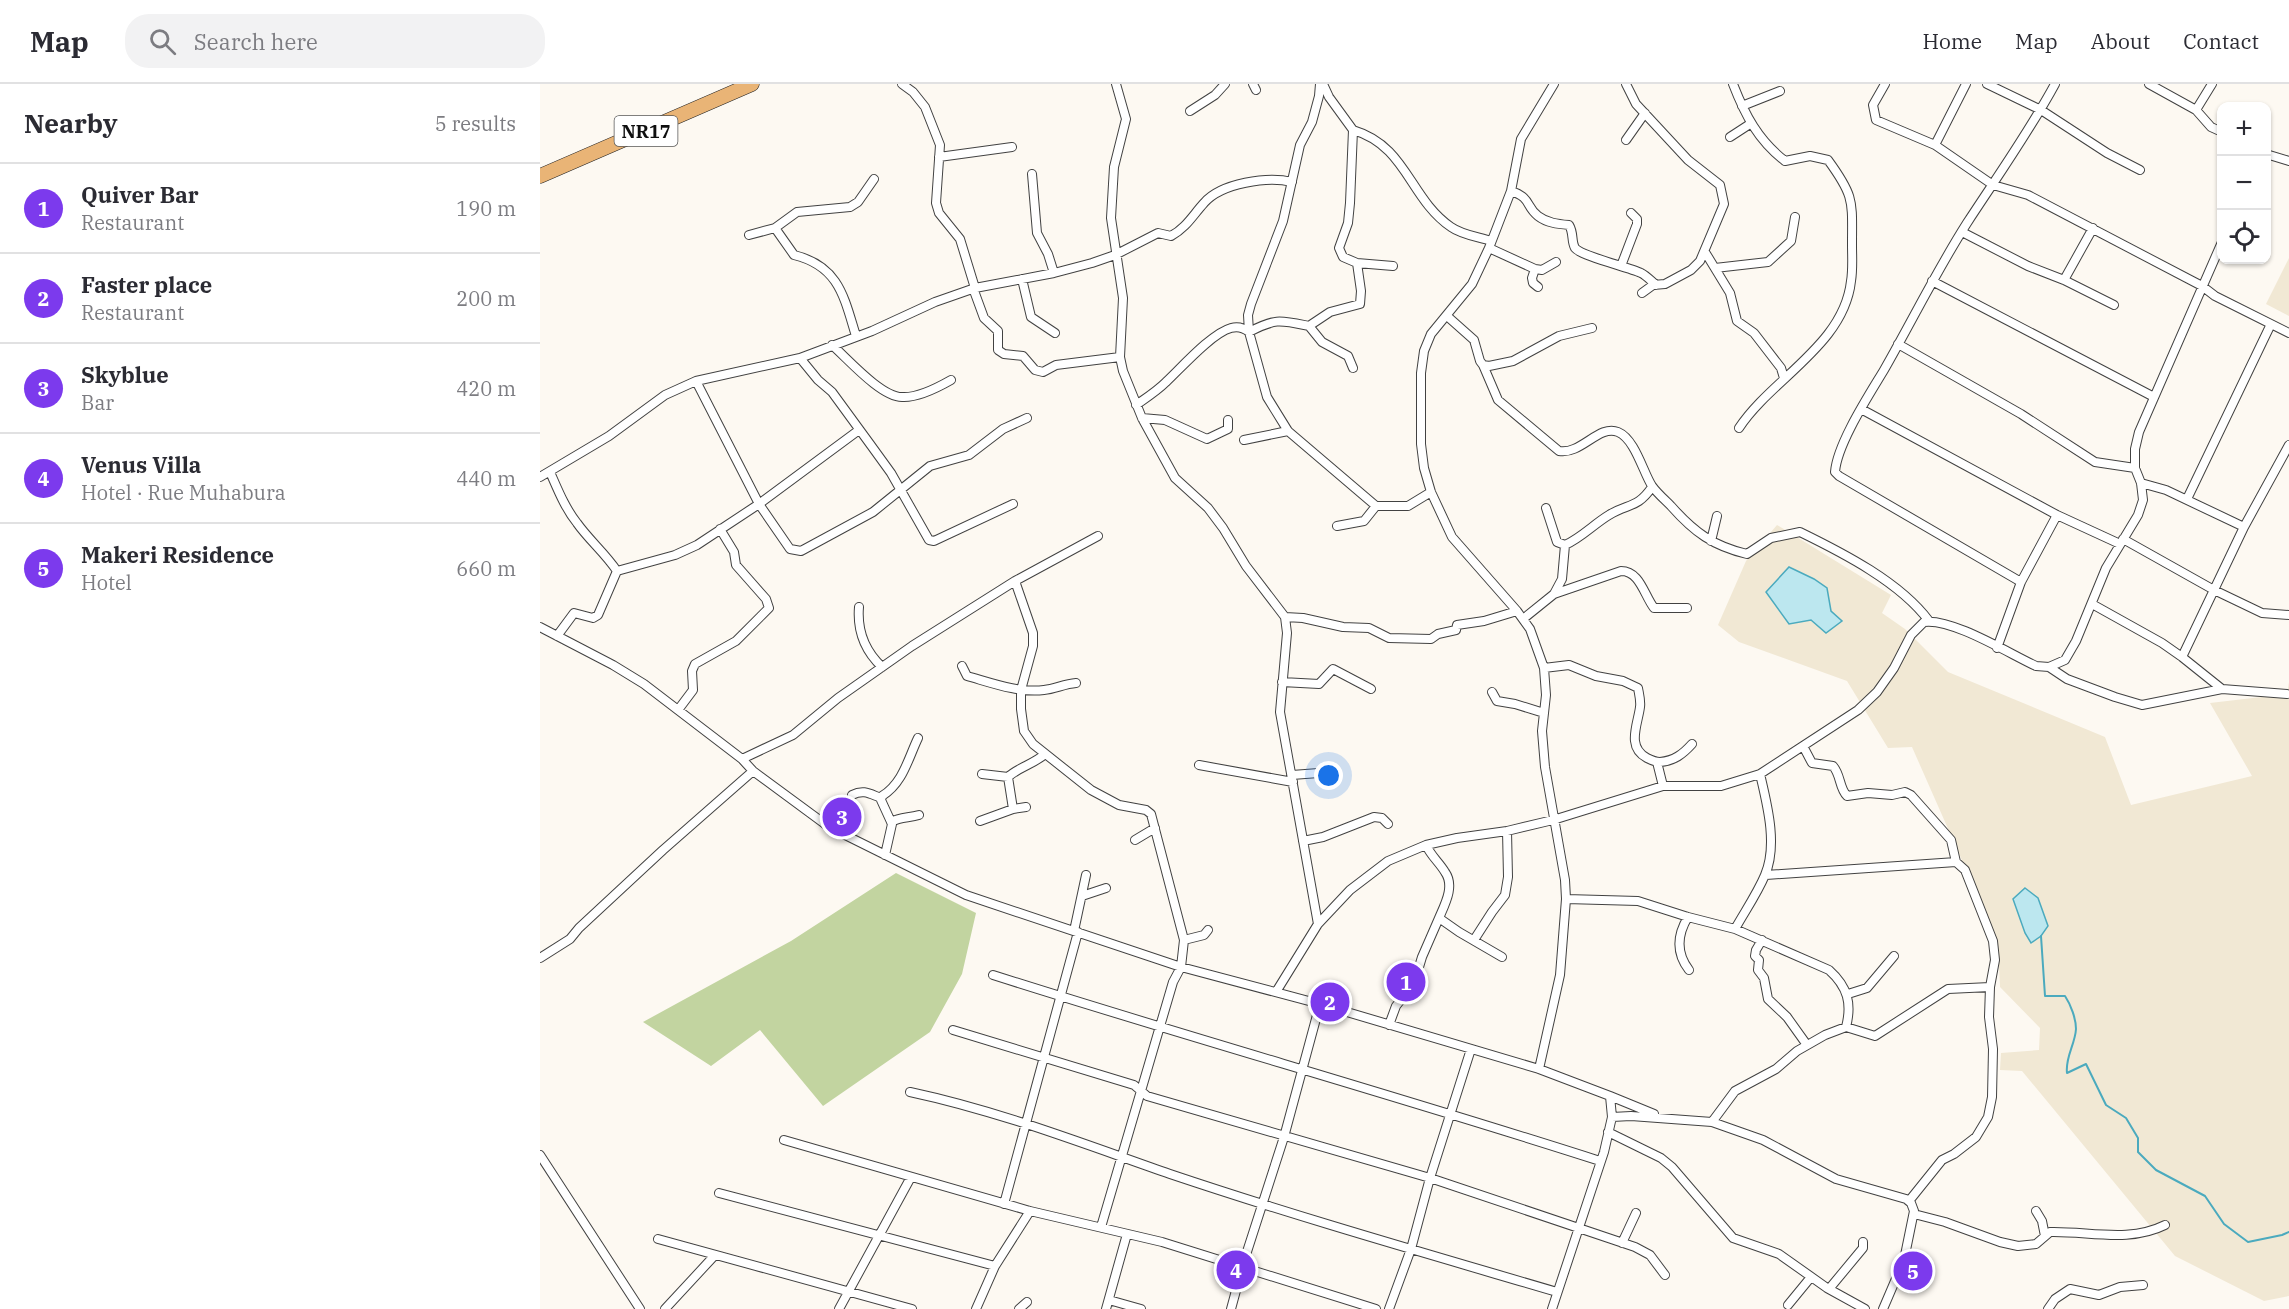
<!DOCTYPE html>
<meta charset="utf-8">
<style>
:root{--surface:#fff;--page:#f2f2f3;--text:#2b2b33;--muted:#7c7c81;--line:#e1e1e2;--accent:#7c3aed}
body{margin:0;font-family:"IBM Plex Serif",serif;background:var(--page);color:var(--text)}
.controls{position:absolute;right:18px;top:18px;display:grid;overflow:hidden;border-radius:12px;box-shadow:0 2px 4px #0004}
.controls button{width:54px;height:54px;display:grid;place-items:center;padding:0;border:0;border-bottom:2px solid var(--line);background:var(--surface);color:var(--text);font:30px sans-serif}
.you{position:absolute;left:789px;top:692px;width:21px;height:21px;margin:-15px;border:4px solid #fff;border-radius:50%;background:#1a73e8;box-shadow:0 0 0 9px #1a73e833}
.badge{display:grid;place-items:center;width:39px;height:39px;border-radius:50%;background:var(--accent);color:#fff;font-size:20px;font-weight:700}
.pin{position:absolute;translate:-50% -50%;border:3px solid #fff;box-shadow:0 2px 6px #0006}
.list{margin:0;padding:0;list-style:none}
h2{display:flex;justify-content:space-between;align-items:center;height:78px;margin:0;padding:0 24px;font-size:26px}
h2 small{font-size:20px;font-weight:400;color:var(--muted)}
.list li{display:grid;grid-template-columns:39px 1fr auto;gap:18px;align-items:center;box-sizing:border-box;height:90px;padding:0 24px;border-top:2px solid var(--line)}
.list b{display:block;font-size:22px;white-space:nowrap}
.list p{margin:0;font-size:20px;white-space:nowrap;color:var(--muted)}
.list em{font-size:20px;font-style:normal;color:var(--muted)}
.icon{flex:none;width:33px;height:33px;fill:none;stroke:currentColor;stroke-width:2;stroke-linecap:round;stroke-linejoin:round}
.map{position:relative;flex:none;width:1749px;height:1225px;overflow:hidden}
header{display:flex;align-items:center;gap:36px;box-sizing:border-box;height:84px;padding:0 30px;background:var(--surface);border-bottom:2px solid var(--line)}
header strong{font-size:28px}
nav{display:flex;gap:33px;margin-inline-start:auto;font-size:21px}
.search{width:420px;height:54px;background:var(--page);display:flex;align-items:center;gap:15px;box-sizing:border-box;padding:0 21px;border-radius:24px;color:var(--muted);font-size:22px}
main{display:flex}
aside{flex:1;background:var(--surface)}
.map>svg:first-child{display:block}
.farmland{fill:#f1e8d4;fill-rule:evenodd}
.forest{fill:#c2d4a0}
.water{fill:#bce7ef;stroke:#4baabe;stroke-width:1.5}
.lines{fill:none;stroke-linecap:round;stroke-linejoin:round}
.stream{stroke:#4baabe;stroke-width:2}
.street-casing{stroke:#424242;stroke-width:10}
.primary-casing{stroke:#202020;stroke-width:15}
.street{stroke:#fff;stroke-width:8}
.primary{stroke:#e9b476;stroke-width:14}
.labels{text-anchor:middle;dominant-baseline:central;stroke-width:6;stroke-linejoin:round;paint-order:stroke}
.shield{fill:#fff;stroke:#575757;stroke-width:1.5}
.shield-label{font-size:18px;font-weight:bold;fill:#0f0f0f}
</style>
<header>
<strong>Map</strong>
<div class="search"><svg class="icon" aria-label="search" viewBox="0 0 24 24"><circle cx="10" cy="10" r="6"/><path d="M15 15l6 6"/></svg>Search here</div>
<nav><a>Home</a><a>Map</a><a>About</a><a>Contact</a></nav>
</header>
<main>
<aside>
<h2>Nearby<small>5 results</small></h2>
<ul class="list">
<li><span class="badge">1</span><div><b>Quiver Bar</b><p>Restaurant</p></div><em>190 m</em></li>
<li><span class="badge">2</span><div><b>Faster place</b><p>Restaurant</p></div><em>200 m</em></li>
<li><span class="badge">3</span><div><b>Skyblue</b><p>Bar</p></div><em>420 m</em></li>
<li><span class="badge">4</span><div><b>Venus Villa</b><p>Hotel · Rue Muhabura</p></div><em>440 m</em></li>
<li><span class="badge">5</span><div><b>Makeri Residence</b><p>Hotel</p></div><em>660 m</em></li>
</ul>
</aside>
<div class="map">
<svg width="1749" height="1225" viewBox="0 0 1749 1225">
<rect width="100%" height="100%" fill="#fdf9f2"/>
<path class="farmland" d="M1749 174V232L1726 220Z
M1237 441 1351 511 1342 529 1365 545 1408 588 1565 653 1591 721 1712 692 1670 619 1747 610 1749 598V1212L1724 1217 1635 1172 1482 987 1460 986 1461 969 1499 966 1500 944 1460 903 1458 858 1372 663 1348 664 1307 597 1199 558 1178 541 1206 477ZM1287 504 1291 527 1286 549 1271 535Z"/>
<path class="forest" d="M356 789 436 829 422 890 390 948 283 1022 220 946 171 982 103 938 251 857Z"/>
<path class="water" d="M1249 483 1274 495 1287 504 1291 527 1302 537 1286 549 1271 536 1249 540 1226 508Z
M1485 804 1498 814 1508 842 1501 852 1491 859 1485 849 1473 815Z"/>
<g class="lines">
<path class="stream" d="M1501 852 1505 912H1525C1531 921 1536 935 1536 945 1535 961 1525 973 1527 989L1546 980 1566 1021 1586 1034 1598 1054V1068L1616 1086 1665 1112 1684 1140 1708 1158 1742 1151 1749 1148"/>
<defs>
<path id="street" d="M362 0 373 8 385 23 400 61 396 119 399 129 420 155 435 204
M576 0 586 35 574 83 571 134 583 214 580 273 583 287 602 334 635 394 668 424 683 444 706 482 745 533 747 549 740 628 778 840 736 908
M713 0 716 6
M780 0 779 12 772 38 760 61 743 137 711 220 708 231 709 248 727 313 748 347 836 422H868L891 408
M1086 0 1096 20 1148 76 1180 101 1184 120 1160 177 1151 186 1125 200 1113 201 1102 209
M1193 0C1205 31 1218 56 1245 77L1270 72 1288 76C1315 113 1312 117 1312 161 1312 173 1313 185 1311 197 1304 261 1231 295 1199 344
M1345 0 1333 21 1336 36 1395 61 1453 101 1488 111 1662 202 1675 212 1749 249
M1447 0 1501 26 1567 69 1600 86
M1609 0 1656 26 1671 43 1682 48
M1202 22 1240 7
M1656 26 1672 0
M650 27 675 11 685 0
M813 46C867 62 869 114 911 143 922 151 939 153 951 157
M1190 53 1210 40
M1086 56 1105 29
M1395 61 1426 0
M1726 70 1749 77
M399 73 472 63
M492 90 497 149 508 170 514 189
M971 107C992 114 985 122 998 132 1007 139 1018 140 1029 141 1034 149 1031 157 1035 164 1041 172 1088 183 1101 189 1107 192 1111 197 1116 201
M235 144 254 171C299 182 304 213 316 252
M1422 148 1488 182 1524 196 1553 144
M209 151 235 144 257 128 310 123 318 118 334 95
M949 164 995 185 1002 186 1016 178
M1165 168 1190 209 1197 237 1214 249 1241 284 1244 294
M817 179 853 182
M1081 182 1097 140V135L1091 129
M1175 184 1228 178 1251 157 1255 133
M995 185 992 194 993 199 998 203
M482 195 491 233 515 249
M1524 196 1574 221
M1392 197 1614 313
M433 204 444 234 458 247V266L464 270 483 272 495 286 503 288 516 281 580 273
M907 232 934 256 940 277 943 281 949 282 973 277 1019 252 1052 244
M769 242 782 258 808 272 813 284
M1358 260 1481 330 1555 378 1595 384
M292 261C308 275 341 313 362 313 377 314 397 304 411 296
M260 274 278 296 292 308 330 360 351 389 389 456 394 457 473 420
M943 281 958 316 1019 367C1041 371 1059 340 1078 348 1095 355 1103 388 1112 402 1117 409 1125 416 1131 422 1154 448 1173 462 1207 470L1231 454 1260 448C1303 469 1360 498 1389 537
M156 297 219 420 250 465 261 467 333 428 390 382 429 371 463 345 487 334
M596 321C606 314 617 307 626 298 641 284 672 249 691 244 698 242 704 244 709 248 736 234 740 236 769 242L790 228 820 220 821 207 817 179 803 173 799 164 808 139 810 119 813 46 789 13 783 0
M1321 325 1517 431 1580 460
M602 334 625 336 667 355 688 345V336
M704 356 748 347
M10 388C18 406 25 424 37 439 49 456 65 469 77 487L58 531 53 534 34 529 17 552
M0 393 69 352 125 311 156 297 260 274 332 247 395 218 435 204 514 189 552 179 575 171 618 149 631 152C646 144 653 131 664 119 681 99 728 92 752 98
M1601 399 1626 406 1704 443
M1647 415 1731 240
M1006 424 1017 458 1025 461
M797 442 824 437 836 422
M1583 455 1674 506 1722 529 1749 531
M1171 457 1177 432
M77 487 135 471 157 461 219 420 319 346
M475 497 493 549V562L481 606V625L484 647 493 660 551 706 579 721 606 726 611 730 644 856 641 883 633 898 561 1143
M1481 498 1299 392 1295 388C1297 360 1329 311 1344 286 1372 237 1397 186 1427 139 1457 93 1489 48 1515 0
M1014 510 1081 487C1100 487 1104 511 1114 524H1147
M1552 520 1622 559 1642 573 1704 443 1749 361
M319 523C317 547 325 567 342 583
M745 533 763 534 803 543 829 544 849 554 891 555 898 550 916 546 917 541 944 537 977 527
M983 535 1014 510 1022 495 1025 461C1041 454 1054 440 1069 431 1088 419 1097 425 1112 403
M0 543 73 581 104 600 202 675 213 687 289 743 426 811 641 883 780 920 999 985 1070 1012 1072 1033 1091 1032 1172 1038 1223 1056 1296 1095 1366 1115 1371 1119 1374 1127 1364 1176 1343 1225
M1457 564 1481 498 1517 431
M1642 573 1682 605
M422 582 427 592C452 599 478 609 504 606 515 605 524 600 536 599
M1509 583 1527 595 1575 613 1602 621 1682 605 1747 610
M1004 584 1029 581 1056 592 1083 597 1098 604C1099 610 1101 617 1100 623 1098 640 1086 663 1107 674 1111 676 1116 678 1120 678 1134 677 1143 670 1152 660
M742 598 779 600 793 585 831 605
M952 608 957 617 975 620 1004 629
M138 626 153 606 152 587 155 580 196 557 229 524 226 515 196 481 194 468 180 445
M1263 662 1272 679 1293 682C1301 691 1299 704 1307 712L1328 709 1352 711 1365 708 1371 711 1411 756 1416 778
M202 675 253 651 298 614 372 562 475 497 558 452
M1117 678 1123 702
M659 681 753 698
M442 690 468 693 473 725
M752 691 792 688
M468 693C479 683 494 680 505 670
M312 711C324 705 330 710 341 714
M440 737 473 725 486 723
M351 738C360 733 369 734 379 731
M595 756 615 744
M763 757 783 753 834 733 842 734 848 740
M886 761C891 772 899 778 905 788 915 802 905 820 899 834L919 848 962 873
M345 771 352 740 341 716 342 712C363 699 368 675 378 654
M1226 791 1416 778 1425 786 1453 857 1455 876 1450 903 1449 933 1453 965 1452 1013 1448 1033 1436 1053 1414 1070 1402 1076 1369 1117
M542 812 566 804
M1026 815 1098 817 1148 833 1195 845 1289 886C1308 903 1312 920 1306 943
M1148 833C1137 851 1136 869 1149 886
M778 840 810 806 848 777 886 761 917 754 967 747 1013 736 1123 702H1181L1220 690 1318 626 1337 608 1354 584 1371 551 1384 538C1412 534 1468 569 1496 582L1509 583 1525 576 1536 557 1566 484 1598 431 1603 416 1601 399 1595 384V365L1599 348 1682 158
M1195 845C1205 827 1217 810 1225 791 1238 761 1227 720 1220 690
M534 847 546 791
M644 856 664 851 668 846
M934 856 952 828 965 811 968 793 967 747
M1222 856 1216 866 1215 872 1219 876 1218 886 1224 894 1228 915 1247 933 1267 961
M0 874 30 855 39 844 123 766 213 687
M453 891C654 955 858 1012 1060 1077
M1308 910 1327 904 1354 872
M849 941 856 922 864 912 872 906 882 873 899 834
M413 946 594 1001 607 1012 890 1094 1095 1163 1110 1171 1125 1191
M999 985 1020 891 1026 815 1025 796 1005 683 1002 647 1006 611 1004 584 990 545 977 527 912 453 891 408 884 384 881 360V289L884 267 891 250 932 200 949 164 971 107 981 55 1014 0
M370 1008C459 1027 544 1060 630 1090 758 1133 888 1170 1017 1208
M1070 1012 1114 1030
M1172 1038 1195 1007 1236 985 1257 967 1285 951 1306 943 1335 952 1408 905 1450 903
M1068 1048 1121 1074 1132 1083 1193 1154 1239 1170 1287 1204 1325 1225
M244 1056 490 1127 622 1158 836 1225
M0 1071 100 1225
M179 1109 455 1182
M464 1120 538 848
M1496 1127 1502 1137 1505 1152
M1374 1130 1405 1138 1460 1158 1478 1162 1496 1160 1510 1148C1549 1147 1589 1159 1625 1141
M118 1155 372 1225
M1082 1159 1096 1129
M1289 1205 1323 1164V1158
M569 1216 601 1225
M1248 1221 1271 1193
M125 1225 175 1171
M299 1225 371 1093
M436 1225 455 1182 490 1127
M479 1225 487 1218
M566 1225 587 1150
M691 1225 704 1177 744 1053 780 920
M849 1225 871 1165 890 1094 931 965
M1012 1225 1064 1068 1072 1033
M1508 1225 1515 1215 1530 1205 1559 1211 1580 1203 1603 1201"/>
<path id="primary" d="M0 92 212 0"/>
</defs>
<use href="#street" class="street-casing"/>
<use href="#primary" class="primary-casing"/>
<use href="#street" class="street"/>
<use href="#primary" class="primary"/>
</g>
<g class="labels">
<rect class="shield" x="74.5" y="32" width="63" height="30" rx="4.5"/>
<g class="shield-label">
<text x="106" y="47">NR17</text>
</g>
</g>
</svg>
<div class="controls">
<button>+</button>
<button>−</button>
<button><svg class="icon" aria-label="locate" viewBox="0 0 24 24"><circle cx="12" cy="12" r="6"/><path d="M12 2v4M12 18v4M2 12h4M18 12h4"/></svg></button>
</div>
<div class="you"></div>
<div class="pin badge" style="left:866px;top:898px">1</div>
<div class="pin badge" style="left:790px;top:918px">2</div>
<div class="pin badge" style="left:302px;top:733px">3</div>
<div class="pin badge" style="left:696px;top:1186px">4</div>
<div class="pin badge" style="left:1373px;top:1187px">5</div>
</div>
</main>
